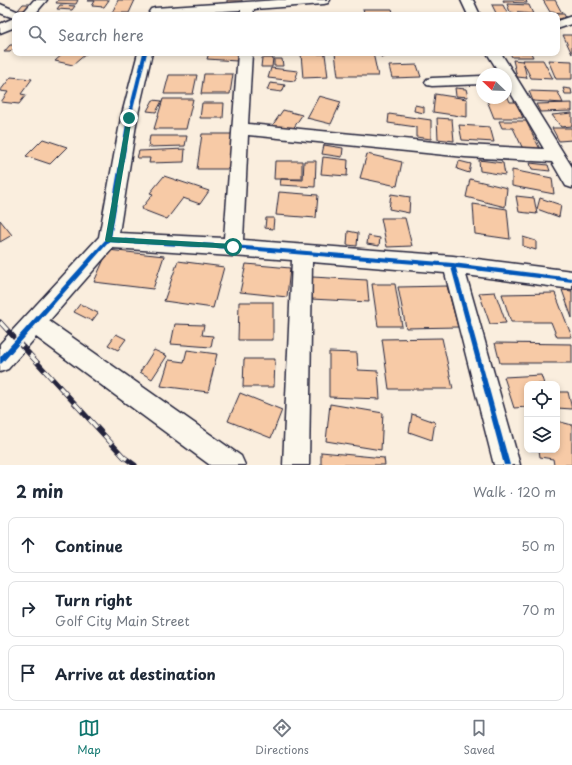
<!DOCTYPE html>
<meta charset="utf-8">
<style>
:root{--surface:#fff;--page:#f2f2f3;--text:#1f2937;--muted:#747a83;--line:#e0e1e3;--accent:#0f766e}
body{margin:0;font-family:"Playpen Sans",sans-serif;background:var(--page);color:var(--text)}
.controls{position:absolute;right:12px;bottom:12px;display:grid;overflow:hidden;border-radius:8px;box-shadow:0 2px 6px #0003}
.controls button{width:36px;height:36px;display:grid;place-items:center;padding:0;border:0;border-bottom:1px solid var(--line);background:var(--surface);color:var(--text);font:20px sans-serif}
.compass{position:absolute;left:476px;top:68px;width:36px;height:36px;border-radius:50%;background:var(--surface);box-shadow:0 2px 6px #0003;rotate:293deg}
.stop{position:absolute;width:12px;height:12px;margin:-9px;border:3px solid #0f766e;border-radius:50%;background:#fff}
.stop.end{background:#0f766e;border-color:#fff;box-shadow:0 1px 4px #0008}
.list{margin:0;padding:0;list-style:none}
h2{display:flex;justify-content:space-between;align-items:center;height:52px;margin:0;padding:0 16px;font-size:17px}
h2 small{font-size:13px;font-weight:400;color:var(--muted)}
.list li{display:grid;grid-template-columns:26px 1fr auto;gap:12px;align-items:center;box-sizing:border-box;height:56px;margin:0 8px 8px;padding:0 8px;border:1px solid var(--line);border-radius:8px}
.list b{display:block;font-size:15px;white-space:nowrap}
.list p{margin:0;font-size:13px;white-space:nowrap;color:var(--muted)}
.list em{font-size:13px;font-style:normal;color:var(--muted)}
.icon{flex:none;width:22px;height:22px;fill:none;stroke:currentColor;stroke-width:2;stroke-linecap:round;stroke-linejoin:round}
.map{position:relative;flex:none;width:572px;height:465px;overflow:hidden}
.search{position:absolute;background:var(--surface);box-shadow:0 2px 6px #0003;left:12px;right:12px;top:12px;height:44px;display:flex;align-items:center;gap:10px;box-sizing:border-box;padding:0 14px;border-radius:8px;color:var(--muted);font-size:15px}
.sheet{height:244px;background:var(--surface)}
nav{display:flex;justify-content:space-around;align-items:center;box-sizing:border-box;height:56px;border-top:1px solid var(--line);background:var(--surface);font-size:11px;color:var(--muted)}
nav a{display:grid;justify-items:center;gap:2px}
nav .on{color:var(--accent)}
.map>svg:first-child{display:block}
.building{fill:#f7caa6;stroke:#22223b}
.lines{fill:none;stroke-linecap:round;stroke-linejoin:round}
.minor-casing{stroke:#22223b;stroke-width:3}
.minor{fill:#fbf7ec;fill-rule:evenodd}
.rail-casing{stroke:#22223b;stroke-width:5}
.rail{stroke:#fbf7ec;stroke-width:3.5;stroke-dasharray:11;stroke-linecap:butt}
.cycleway-casing{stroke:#fbf7ec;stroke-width:3}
.cycleway{fill:#0057b8;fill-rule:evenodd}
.route{fill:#0f766e}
</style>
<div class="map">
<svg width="572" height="465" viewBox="0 0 572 465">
<rect width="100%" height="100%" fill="#faeede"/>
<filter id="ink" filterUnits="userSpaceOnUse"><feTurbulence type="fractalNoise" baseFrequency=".025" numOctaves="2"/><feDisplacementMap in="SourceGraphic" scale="8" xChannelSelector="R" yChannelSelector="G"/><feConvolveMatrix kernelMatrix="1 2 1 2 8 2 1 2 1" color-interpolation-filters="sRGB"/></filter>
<g filter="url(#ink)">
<path class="building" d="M58 0H78L76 4 56 3Z
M89 0H109L104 7 92 6 95 1H88Z
M118 0H135L129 13H112Z
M227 0H242V5L227 6Z
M503 0H526L527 3 504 2Z
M543 0H555L562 13 550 12Z
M23 4H31L27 10H18Z
M507 4 529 5 533 14 510 12Z
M60 5 75 6 72 10 57 9Z
M492 5H503L508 15H497Z
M363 9H392L394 15H365Z
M551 14H564L567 20 557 19V15H551Z
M563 35H572V54Z
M10 45H15V47L10 52H4Z
M64 53H87L73 65 55 61Z
M209 53H239L237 61 207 59Z
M335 53H373L378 76H338Z
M379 53H403L404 55 381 57Z
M510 53H531L533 57H512Z
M301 54H325L328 77 303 78Z
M262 58H273L272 67H261Z
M274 59H282L283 66H274Z
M513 60 523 61 527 78 517 77Z
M522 60H543L553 79 531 78Z
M548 60 572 61V79H556Z
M417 65 421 77 392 78 389 66Z
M271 68 298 71 295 81 268 78Z
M204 74H233L230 94H201Z
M169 75H197L193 94H164Z
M11 77 32 79 21 94 26 95 19 104 1 102 8 92 0 91Z
M270 83 285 85 282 92 267 90Z
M455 88 466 89 468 97 456 96Z
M563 88 571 89 572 94H565Z
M529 91 558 92 563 103 533 101Z
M506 93 510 102H516L523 118H494L486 98H506Z
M435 94 467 99V117L433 112Z
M319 96 341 102 331 124 307 118Z
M163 99H193L186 129H154Z
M153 100 162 101 156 112 147 111Z
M202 103H224L223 118H200Z
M572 103V111L540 112 536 104Z
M415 105 424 107V113L414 111Z
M283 110 302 115 291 132 272 126Z
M572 113V126L561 127 552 115Z
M389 114 431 120V139L416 137V127L388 123Z
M437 118 452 119 454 141 438 139Z
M499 121H526L540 149H523L513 128H502Z
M459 125 490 127 494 142 462 140Z
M552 128H572V140L559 141Z
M202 134H232L229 169H197Z
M150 136H187L185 146 148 147Z
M43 139 67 147 50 164 26 156Z
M324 145 343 148 342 157 322 154Z
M185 149 184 162 149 163 150 158H137L139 151Z
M367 154 402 162 397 186 360 178Z
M323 157 348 160 347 176 321 174Z
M479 160 503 163 505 175 480 171Z
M275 161H302V179H274Z
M304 161H316L315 187 280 185 281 179 303 180Z
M459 161 471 164 469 173 457 169Z
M530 163 548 165 550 171 532 169Z
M512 170 552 178 554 194 512 186Z
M164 176 209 191 200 204 183 198 167 219 141 209 153 194 150 193Z
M470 179 507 188 505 207 466 197Z
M279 192 318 195 316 218 276 215Z
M391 194 410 197 409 213 389 209Z
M516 196 534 198 537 214 519 212Z
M540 198 561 205 559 217 537 209Z
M473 204 507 209 510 239 475 234Z
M266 218H274L273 229 265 228Z
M381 218H405L412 246 387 247Z
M0 220 12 235 0 242Z
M348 231 358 233 357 246 347 245Z
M368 236 380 238 379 246 367 244Z
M523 237 536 241V250L523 246Z
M108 250 164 256 153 289 94 282Z
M178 261 224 267 213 308 164 301Z
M246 264 290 268 287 297 240 292Z
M312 277 367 280 369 302 311 299Z
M372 284H395L402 326H378Z
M447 286 458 327 406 328 398 287Z
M562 290 572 291V318Z
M495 292 506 323 490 324 479 293Z
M555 293 572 337H557L551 322H511L502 294Z
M239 302H273V340H238Z
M80 304 98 313 92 321 74 312Z
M175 324 204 325 202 335 213 336 211 347 171 344Z
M116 334 126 339 118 350 108 345Z
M442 338 453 389H389L382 339Z
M495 343 572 344V363H500Z
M154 350 167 356 152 379 140 372Z
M187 350 217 354 208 392 161 386 169 360 184 362Z
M329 352 357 353 358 370 378 371 380 399 329 397Z
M244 359H275L274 387H243Z
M541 375 544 384H527V407L514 408 504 377Z
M557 392H568L572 409 557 408Z
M240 393 282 410 271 438 228 421Z
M330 404 383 413 381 450 326 441Z
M412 414 435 422 432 440 409 432Z
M557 421 572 425V465H554L553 459 540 457 539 450H557Z
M321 452 384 458 385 465H321Z"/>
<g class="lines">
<defs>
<path id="minor" d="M34 0H47L34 15H15V27L0 33V24L14 18 0 13V4L19 12 21 15Z
M278 0H330L328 3 324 4 254 9 253 15H241V10L152 15 149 12 151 9 155 8Z
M461 0H473L480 15H468Z
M572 16V24L557 29V21Z
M138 53H152L137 118 119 233 224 238 238 53H252L248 124 465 145 544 149 506 85V74H500L487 53H501L572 167V188L566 186 552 162 465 157 248 135 243 240 453 256 572 271V289L466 275 520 465H494L445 273 312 262 309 465H283L292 260 113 248 49 321 241 456 245 465H210L36 337 8 369 0 372V344L99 237 121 118Z
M482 76V84L432 86 427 85 425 82 427 79 432 78Z"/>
</defs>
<use href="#minor" class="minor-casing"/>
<use href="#minor" class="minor"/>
<defs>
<path id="rail" d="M0 322 124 457 135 465"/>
</defs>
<use href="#rail" class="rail-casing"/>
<use href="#rail" class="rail"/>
<defs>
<path id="cycleway" d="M143 53H147L131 118 111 238 233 245 453 263 572 278V282L456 268 510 465H504L451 267 233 249 109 242 2 363 0 364V357L106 239 127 118Z"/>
</defs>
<use href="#cycleway" class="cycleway-casing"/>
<use href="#cycleway" class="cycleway"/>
</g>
</g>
<path class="route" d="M127 117 132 118 112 237 233 244 236 245V249L106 242 105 240Z"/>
</svg>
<div class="controls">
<button><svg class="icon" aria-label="locate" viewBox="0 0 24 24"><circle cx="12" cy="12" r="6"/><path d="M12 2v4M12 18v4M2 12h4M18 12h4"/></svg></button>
<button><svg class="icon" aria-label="layers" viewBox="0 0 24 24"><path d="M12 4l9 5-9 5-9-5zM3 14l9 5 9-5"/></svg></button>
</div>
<svg class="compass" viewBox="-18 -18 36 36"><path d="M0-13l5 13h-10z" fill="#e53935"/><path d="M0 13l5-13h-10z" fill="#747a83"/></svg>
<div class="stop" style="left:233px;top:247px"></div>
<div class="stop end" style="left:129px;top:118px"></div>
<div class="search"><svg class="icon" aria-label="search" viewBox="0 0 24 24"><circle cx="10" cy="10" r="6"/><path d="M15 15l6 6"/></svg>Search here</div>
</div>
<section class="sheet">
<h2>2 min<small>Walk · 120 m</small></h2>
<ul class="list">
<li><svg class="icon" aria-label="ahead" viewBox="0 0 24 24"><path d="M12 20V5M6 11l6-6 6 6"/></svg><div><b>Continue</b></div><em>50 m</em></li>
<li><svg class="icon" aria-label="right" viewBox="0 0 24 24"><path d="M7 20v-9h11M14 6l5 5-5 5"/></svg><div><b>Turn right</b><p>Golf City Main Street</p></div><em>70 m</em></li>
<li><svg class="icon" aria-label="arrive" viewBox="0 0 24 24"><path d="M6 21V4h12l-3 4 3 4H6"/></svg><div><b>Arrive at destination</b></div></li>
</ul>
</section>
<nav>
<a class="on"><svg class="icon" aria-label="map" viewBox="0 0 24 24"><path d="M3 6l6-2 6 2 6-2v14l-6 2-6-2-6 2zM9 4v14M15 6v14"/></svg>Map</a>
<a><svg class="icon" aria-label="directions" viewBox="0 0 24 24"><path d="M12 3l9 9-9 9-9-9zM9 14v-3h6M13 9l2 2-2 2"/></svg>Directions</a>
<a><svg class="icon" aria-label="saved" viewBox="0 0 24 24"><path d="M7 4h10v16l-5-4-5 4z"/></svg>Saved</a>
</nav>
